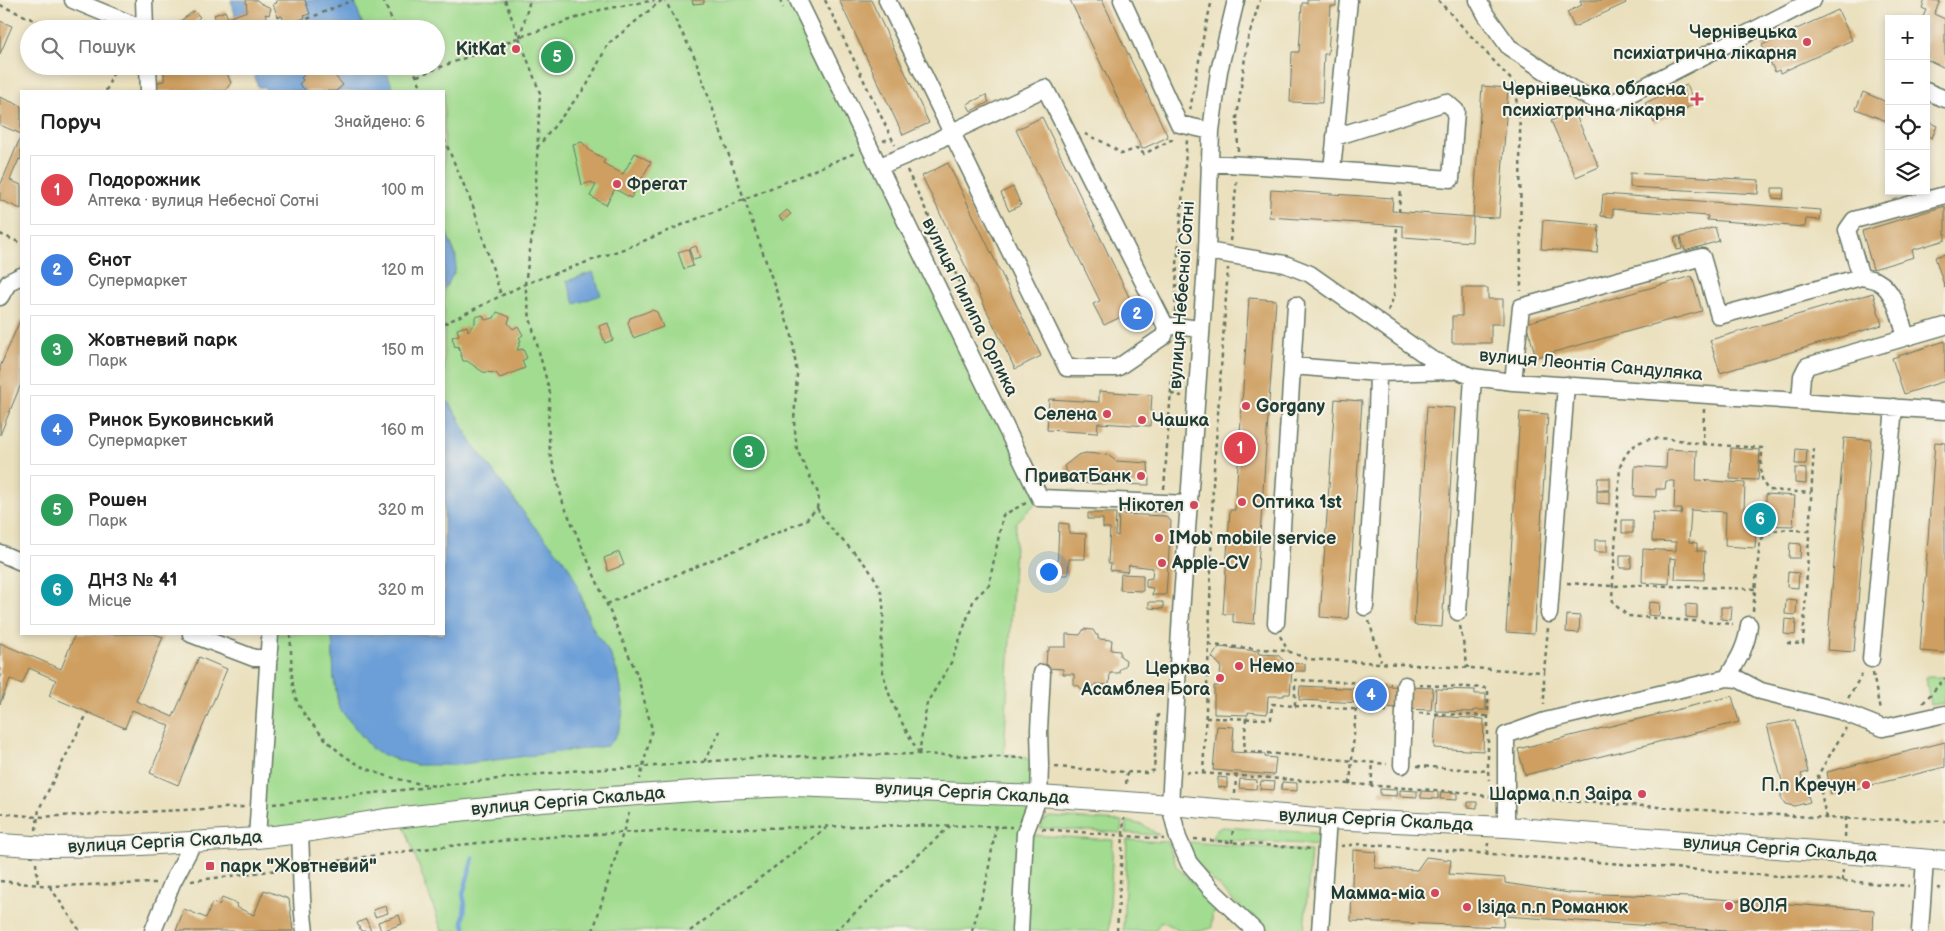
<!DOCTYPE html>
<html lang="uk">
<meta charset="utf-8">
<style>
:root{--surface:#fff;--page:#f6f6f6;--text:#222;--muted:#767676;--line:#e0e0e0;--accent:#d1495b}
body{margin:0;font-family:"Balsamiq Sans",sans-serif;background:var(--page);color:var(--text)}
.controls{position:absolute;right:15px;top:15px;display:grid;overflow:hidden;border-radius:0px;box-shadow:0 2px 8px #0003}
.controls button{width:45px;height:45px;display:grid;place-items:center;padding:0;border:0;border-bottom:1px solid var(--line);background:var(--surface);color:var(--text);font:25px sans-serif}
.you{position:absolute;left:1048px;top:571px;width:18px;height:18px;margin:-12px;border:4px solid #fff;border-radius:50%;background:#1a73e8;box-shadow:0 0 0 8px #1a73e833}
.badge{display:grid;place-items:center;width:32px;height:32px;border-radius:50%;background:var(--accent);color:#fff;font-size:16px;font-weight:700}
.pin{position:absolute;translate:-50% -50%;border:2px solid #fff;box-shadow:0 1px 5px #0006}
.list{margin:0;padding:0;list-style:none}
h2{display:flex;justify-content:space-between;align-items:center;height:65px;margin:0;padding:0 20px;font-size:21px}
h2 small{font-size:16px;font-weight:400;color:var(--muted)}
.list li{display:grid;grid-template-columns:32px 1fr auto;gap:15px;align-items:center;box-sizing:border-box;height:70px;margin:0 10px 10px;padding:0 10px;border:1px solid var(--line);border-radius:0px}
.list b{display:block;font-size:19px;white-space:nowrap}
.list p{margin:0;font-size:16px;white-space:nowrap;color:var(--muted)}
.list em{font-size:16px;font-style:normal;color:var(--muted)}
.icon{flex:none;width:28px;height:28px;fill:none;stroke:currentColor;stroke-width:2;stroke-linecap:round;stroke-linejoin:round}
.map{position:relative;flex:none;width:1945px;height:931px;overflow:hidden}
.search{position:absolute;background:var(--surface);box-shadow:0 2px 8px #0003;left:20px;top:20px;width:425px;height:55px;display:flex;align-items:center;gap:12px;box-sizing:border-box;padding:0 18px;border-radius:28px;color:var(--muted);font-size:19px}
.panel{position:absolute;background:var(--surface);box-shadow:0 2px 8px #0003;left:20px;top:90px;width:425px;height:545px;border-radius:0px}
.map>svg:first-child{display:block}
.green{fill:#a2dc90;stroke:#608c62}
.water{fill:#6c9fd7;stroke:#466e86}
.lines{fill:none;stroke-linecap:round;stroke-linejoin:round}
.stream{stroke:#6c9fd7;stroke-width:4.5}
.building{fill:#ce9f61}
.minor-casing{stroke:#667664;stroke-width:19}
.major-casing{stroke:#667664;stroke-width:22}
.path{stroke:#667664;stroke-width:2.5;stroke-dasharray:4 4;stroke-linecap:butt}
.minor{stroke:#fff;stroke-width:16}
.major{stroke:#fff;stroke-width:20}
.poi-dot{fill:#d1495b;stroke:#f7f3e8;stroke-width:2}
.labels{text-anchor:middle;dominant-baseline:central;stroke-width:4;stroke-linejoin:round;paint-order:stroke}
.poi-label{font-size:18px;font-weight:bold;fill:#1f3d34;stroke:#f7f3e8;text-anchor:end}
.street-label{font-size:18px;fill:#1f3d34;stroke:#f7f3e8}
</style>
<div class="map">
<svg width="1945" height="931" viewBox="0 0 1945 931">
<rect width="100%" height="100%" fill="#f7f3e8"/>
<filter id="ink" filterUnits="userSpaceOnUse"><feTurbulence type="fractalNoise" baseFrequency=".02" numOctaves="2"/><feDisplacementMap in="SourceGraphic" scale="10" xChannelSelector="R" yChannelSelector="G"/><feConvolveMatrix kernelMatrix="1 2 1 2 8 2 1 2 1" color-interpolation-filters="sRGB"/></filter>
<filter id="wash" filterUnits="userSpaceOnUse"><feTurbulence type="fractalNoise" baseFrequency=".0096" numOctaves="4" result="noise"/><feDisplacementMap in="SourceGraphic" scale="20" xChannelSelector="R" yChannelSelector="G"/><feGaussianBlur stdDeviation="1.12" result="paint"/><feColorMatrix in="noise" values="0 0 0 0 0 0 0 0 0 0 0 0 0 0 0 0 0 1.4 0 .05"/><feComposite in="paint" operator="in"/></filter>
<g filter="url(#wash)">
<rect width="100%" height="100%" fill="#eae0bd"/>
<path class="green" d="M354 0H802L1041 498 1016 523 1004 755 1024 757 1039 765 1032 835 1113 840 1109 931H442L401 817 258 836 271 634H332L334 679 339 708 374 751 392 758 416 765 613 741 620 726 623 704 619 677 609 653 598 638 592 626 581 596 549 543 532 524 468 438 458 415 444 398V289L455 271 456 255 444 227V91H394L384 66H436V29H364Z
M1926 677H1945V703L1930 705Z
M1050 817 1122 821 1121 833 1040 828 1044 820Z
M1126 821 1143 825 1159 835 1126 833Z
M1223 827 1317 833 1320 836 1321 845 1211 839 1217 829Z
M1127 840 1168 842 1176 866 1221 912 1212 913V928L1201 931H1180L1161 921 1155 931H1123Z
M1188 842 1311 851 1304 931H1264L1195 863Z"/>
<path class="water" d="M231 0H246L247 11 235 15Z
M305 0H354L364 29H309L304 16Z
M251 66H298L305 74 301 77 303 80 299 84 306 91H267L263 87H258Z
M326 66H384L394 91H336L343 85Z
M444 227C454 256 465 260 444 289Z
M593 272 601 295 575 304 567 281Z
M444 398C458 412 463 430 474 446 494 472 513 499 533 525 545 538 558 551 568 566 580 585 583 609 593 629 598 638 605 645 610 654 623 681 632 725 607 746L455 765H416L392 758 374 751 339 708 334 679 332 634H444Z"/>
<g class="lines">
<path class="stream" d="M466 931 463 922 465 905 463 894 473 858"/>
</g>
<g id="blocks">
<path class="building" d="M246 0H257L260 3 271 8 269 15 265 14 267 19 260 21 261 25 252 29H219L214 15 225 11 228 18 247 11Z
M276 0H305L310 14 304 16 305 18 285 25 282 16 278 17 273 4 277 3Z
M692 0H704V3L693 4Z
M839 0H871L929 123 903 135Z
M1070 0H1102L1168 137 1142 149Z
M1307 0H1336V6H1331L1328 54H1324L1322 103 1290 102 1292 52H1299L1302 3H1307Z
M1580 0H1624L1626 3 1574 27 1567 12 1582 5Z
M1925 0 1940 1 1934 14 1945 19V68L1926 59V19H1922L1926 10 1922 8Z
M1838 10 1852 40 1780 73 1779 70 1775 72 1762 45Z
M194 11 200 17 187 29H166L167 27 179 22Z
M0 21 12 26 0 54Z
M164 66H224L231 83 225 91H156L158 82 164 81Z
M298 66H326L343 85 336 91H306L299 84 303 80 301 78 305 74Z
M1687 85 1695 104 1654 123 1645 103Z
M1482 86 1508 88 1499 218 1473 217Z
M1863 92 1889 103V122L1856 109Z
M986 95 989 102 971 111 967 104Z
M0 97 21 106V134L0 125Z
M1574 111 1599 167 1576 177 1551 121Z
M1042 117 1130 299 1133 297 1146 311 1136 327 1127 326 1123 316 1104 325 1093 304 1100 301 1016 130Z
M1926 121 1937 126 1932 138 1926 135Z
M21 136V160L19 159 10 180 21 185V209L0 200V186Z
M582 142 590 151 605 159 603 163 623 174 635 153 651 162 631 198 615 189 606 205 590 196 596 185 591 182 582 185 573 144Z
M948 163 1041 356 1015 369 922 176Z
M1630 173 1759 180 1758 194 1630 187Z
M1013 187 1021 205 1009 211 1001 193Z
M1772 188H1784L1783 199 1772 198Z
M1271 190 1393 198 1392 211 1473 217 1472 242 1403 237V226L1269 217Z
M1603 194 1821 210 1820 220 1806 219 1805 227 1707 220 1708 216 1613 209V217L1601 216Z
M1945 206V240L1912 250 1914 257 1873 269 1862 231Z
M787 210 791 214 783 221 779 217Z
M1543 220 1599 225 1597 253 1541 249Z
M1715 227 1719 241 1685 251 1681 237Z
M1680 236 1682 249 1677 250 1674 238Z
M696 246 700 258 693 260 689 249Z
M688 249 693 266 684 269 678 252Z
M1945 254V288L1935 257Z
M1692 276 1702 311 1536 357 1526 323Z
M1462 288H1488V299H1503V324H1491V343H1452V316H1462Z
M1873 293 1882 325 1720 373 1710 340Z
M1249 298 1276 300 1254 624 1233 622V614H1223L1230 510H1235Z
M652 310 657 312 663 327 633 338 628 323 630 318Z
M497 312 510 317 508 323 513 329 518 326 523 335 519 338 521 340 517 350 523 349 527 358 522 361 525 368 500 378 496 373 483 372 467 361H463L458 346 455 347 452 337 459 335 457 329 467 326 468 331 475 323V317L483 315 485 320 494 318Z
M21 318V384L0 435V367Z
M608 323 613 340 605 343 599 326Z
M1945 341V381L1904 394 1892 358Z
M1099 391 1152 395 1150 426 1098 423 1097 433 1047 430 1049 399 1099 402Z
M1335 399 1362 401 1348 619 1320 617Z
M1427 406 1455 408 1442 627 1414 625Z
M1520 412 1548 414 1534 634 1506 632Z
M1844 438 1871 440 1854 652 1827 650Z
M1935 442 1945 443V653L1920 651Z
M1731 448 1760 450 1758 480 1730 479Z
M1667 449 1697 451 1696 480 1745 483 1744 510H1757V503H1766V494L1795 496 1793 526 1756 525 1755 548 1725 546 1726 512 1691 510 1689 542 1697 543V551H1705L1704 580 1675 579 1676 559 1670 558 1669 584 1642 582 1643 549 1676 551V542L1652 541 1653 512 1681 514 1682 509H1674L1675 481H1666L1665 489H1656V497L1634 496 1635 466 1666 468Z
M1796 449 1807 450 1806 464H1795Z
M1086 453 1108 455 1116 461 1148 463 1149 485 1072 483 1064 466 1078 455Z
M1795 468 1806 469V484L1795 483Z
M1598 478H1610V490H1597Z
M1597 491H1610V504L1597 503Z
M1088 513H1116L1115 535 1118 536 1119 514 1165 516 1171 521 1166 595H1152L1153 588 1146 587V579L1152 578 1153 568 1129 565 1127 572 1110 570 1111 564 1108 563 1110 528H1103V519H1088Z
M1622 520H1633V533H1622Z
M1059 523 1069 524V533L1086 534 1085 559H1069L1068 575H1057Z
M1595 540H1607V552H1595Z
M1790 543 1801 544 1800 558H1789Z
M619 552 624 565 608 571 604 558Z
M1620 555H1631V568H1620Z
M1788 572 1799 573 1798 588 1787 587Z
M1121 574 1143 575V591L1120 590Z
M1786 599 1797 600 1796 615 1785 614Z
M1149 602H1163V609L1149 608Z
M1649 602 1660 603 1659 616 1648 615Z
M1686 604 1697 605V618L1686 617Z
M1721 607H1732L1731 620 1721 619Z
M1567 615 1580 616 1579 633 1566 632Z
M1785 619 1796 620 1795 635 1784 634Z
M1084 629 1093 630 1096 635H1098V639L1112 640 1111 650 1120 651V656L1126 660 1125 666 1119 670V673H1110L1109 685 1095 684 1094 686H1092L1088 691 1082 690 1079 686 1074 685V674H1063V669L1048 668V665H1046L1047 651H1049V647H1066V634L1080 635Z
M75 634H154L163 637 136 701 173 717 199 657 227 669 178 785 150 773 170 726 132 710 125 728 49 696 56 680 29 668 22 684 10 679 0 704V679L2 675 0 674V643L61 669Z
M1219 647 1258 651 1259 654 1278 655 1286 663 1305 664V671H1292L1290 694H1284V696H1268L1267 714 1248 712V715L1214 714V686H1219L1221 666 1212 657Z
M1364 684H1374L1372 707H1363V703L1299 700 1300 686 1364 689Z
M1377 685 1403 687 1401 708 1375 707Z
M1407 687 1433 688 1431 710 1405 709Z
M1436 689 1475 690V694H1486V710H1474V712L1435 711Z
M1732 696 1739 722 1525 775 1518 749Z
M1436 716 1484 719 1483 751 1434 748Z
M1795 720 1808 772 1801 774 1810 802 1794 806 1785 804 1781 797 1782 781 1767 725Z
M1217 726 1234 727 1232 752 1265 754V757L1276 758 1274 775 1213 770Z
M1945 742V767L1831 795 1827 772Z
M1218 777 1227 778V788L1218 787Z
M1240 779 1257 780 1256 789 1239 788Z
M1261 781 1275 782 1274 790 1260 789Z
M1282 782 1297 783V791L1281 790Z
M1380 789 1397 790 1396 796 1380 795Z
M1400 790 1417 791V797L1400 796Z
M1421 791 1438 792V799L1421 798Z
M1441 792 1457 793V800L1440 799Z
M1468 802H1477V808L1468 807Z
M1353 850 1376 852 1375 868 1417 870 1426 857 1451 860 1449 874 1505 878V883L1569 893 1690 897 1874 910 1873 931H1727L1504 916 1503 927 1351 921Z
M264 890 289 899 293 931H176L184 909 206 918 212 903 219 905 222 898 237 904 236 907 254 915Z
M386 906 388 913 375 917 373 910Z
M399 915 402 924 381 931 378 922Z
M366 919 371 931H361L357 923Z"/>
</g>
</g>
<g filter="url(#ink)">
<use href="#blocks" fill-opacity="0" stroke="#667664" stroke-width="1"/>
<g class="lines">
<defs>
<path id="minor" d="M73 0 143 29
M144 0 145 29
M798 0 1040 498 1189 504
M887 0 1067 368H1117L1164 336 1166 327 1175 326 1200 329
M1122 0 1179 124 1211 131
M1236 0 1219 71 1211 131 1207 251 1181 613 1170 805 1178 838 1189 863 1211 889 1255 931
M1478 0 1486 15 1509 47 1572 89 1597 101 1612 103 1813 0
M148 66 149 91
M1926 91 1945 99
M1209 163 1332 170 1451 179 1456 111 1446 102 1335 137
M880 166 928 146 952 132 1045 88 1166 327
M1332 170 1349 0
M1207 251 1285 264 1310 274 1431 359 1473 377 1513 382 1945 411
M1861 277C1866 278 1872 279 1877 281 1896 291 1900 318 1906 337
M0 297 9 282 21 276
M1292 366 1378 373 1453 371
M1513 382 1521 307 1702 257 1719 316 1861 277 1847 230 1854 220 1945 195
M1800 401 1802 376 1807 366 1945 326
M0 553 21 562
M1365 607 1377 413 1378 373
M1458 612 1473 377
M1549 614 1566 385
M1276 623 1296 305
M191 634 254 658H269
M1871 659 1894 407
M1727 678C1738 660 1747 646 1749 625
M1402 765 1405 685
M1506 827V735L1545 721 1727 678 1738 679 1761 691 1840 711 1883 728 1945 714
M300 833C302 866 300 899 305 931
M257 838 270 634
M153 931 172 883 193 843
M1020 931 1025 833 1039 796 1040 766 1039 730 1042 673
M1320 931 1328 819
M1920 931 1925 860"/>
<path id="major" d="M0 844 49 847 124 846 257 838 300 833 385 819 541 802 722 789 794 786 1039 796 1170 805 1328 819 1506 827 1945 861"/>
</defs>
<use href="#minor" class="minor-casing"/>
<use href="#major" class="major-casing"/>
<path class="path" d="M383 0 396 29
M505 0 540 93 534 223 525 284 530 318 550 393 548 423 550 453 563 503 637 674 652 729 640 779
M780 0 783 8
M825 0 895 145
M1438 0 1514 83 1520 127 1521 291
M0 5 54 29
M300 22 353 0
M520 37 530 0
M412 66 423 91
M417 76 520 37 600 10 655 0
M106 91 116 66
M1190 110 1204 33 1212 0
M1085 134 1105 143 1122 154 1137 148 1144 154 1175 138
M444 139 473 206 501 295
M883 141 892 138
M537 148 587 85 608 44 662 0
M1238 151 1237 118 1247 42 1260 0
M907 170 963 289
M1399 212 1401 190
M0 234 21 243
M1230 241 1237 179
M1388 311 1394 296 1397 226
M1175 312 1177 265 1187 140
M444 324 525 284 629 247 855 153
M1171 394 1182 396
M1704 409 1703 444C1669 439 1634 427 1620 467L1612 598 1614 604 1628 616 1733 624
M1703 444 1762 448C1762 462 1757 480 1769 490L1811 493
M1164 489 1174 347
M817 508C821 515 825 521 830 527 847 547 870 564 880 589 887 610 881 632 881 653 882 690 901 721 918 752
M1567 583 1612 586 1638 585 1755 589
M607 604 805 521 817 508 819 495 797 450 794 421 797 375 792 336 695 58 665 0
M1753 611 1760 541C1772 525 1791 530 1808 531
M1369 621 1381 661
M1460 626 1468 668
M290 634C292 653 290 676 295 695 298 707 307 718 315 727 348 769 384 778 435 786L569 771 643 767 761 757 919 754 1024 758
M1280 636 1288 651
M1787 643 1803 644 1814 445
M1209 645 1288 651 1307 659 1544 672V705
M1544 672 1548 628
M1873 673 1880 711
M1419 685 1488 688V771L1489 780
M1848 698 1864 671
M1923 703 1945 678
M1295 706 1389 711
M1419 713 1488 716
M1206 718 1271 719 1272 704 1295 706V680L1391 684
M1246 718 1244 751 1387 764
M919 754 927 703 952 661 974 599 989 585 1003 515 1026 503
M704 762 720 731
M1417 766 1488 771
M1055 767 1127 772 1126 785
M1127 772 1148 773 1154 770 1158 714
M1186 772 1460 792 1492 797
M1203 774 1209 645 1213 484 1228 268
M1350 784 1356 709
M1371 786 1373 763
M1235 794 1236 776
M1520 798 1826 818 1945 821
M273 804 429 787
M0 813 37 817 245 807
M1826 818 1818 775 1846 728
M1042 829 1164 839
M36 830 39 809 88 712
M1845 837 1846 817
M1194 839 1311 849
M1232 843 1233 827
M1341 846 1361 844 1909 886
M1487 854 1488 843
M36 863 38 884
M315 865C463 839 612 831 762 828 846 826 929 824 1012 827
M0 881 50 886 155 883
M191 881 287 869
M1842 881 1843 870
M50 887 80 931
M1937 888 1945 889
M593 931 629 813
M690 931 826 828
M835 931 950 826
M972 931 986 883 996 827
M1117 931 1124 818"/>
<use href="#minor" class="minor"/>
<use href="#major" class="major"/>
</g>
</g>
<g class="poi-dot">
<circle cx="1807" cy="42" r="5"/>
<circle cx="516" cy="49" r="5"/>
<path d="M1694.5 91.5h5v5h5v5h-5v5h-5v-5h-5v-5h5z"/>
<circle cx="617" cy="184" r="5"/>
<circle cx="1246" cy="406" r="5"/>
<circle cx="1107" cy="414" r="5"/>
<circle cx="1142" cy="420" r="5"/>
<circle cx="1141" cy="476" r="5"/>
<circle cx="1242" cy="502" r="5"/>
<circle cx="1194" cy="505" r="5"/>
<circle cx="1159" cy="538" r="5"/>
<circle cx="1162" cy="563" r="5"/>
<circle cx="1239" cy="666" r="5"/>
<circle cx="1220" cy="678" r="5"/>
<circle cx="1866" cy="785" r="5"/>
<circle cx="1642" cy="794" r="5"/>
<rect x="205" y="861" width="10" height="10" rx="2.5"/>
<circle cx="1435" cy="893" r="5"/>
<circle cx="1729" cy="906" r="5"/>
<circle cx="1467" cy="907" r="5"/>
</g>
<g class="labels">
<g class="poi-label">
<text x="1797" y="32">Чернівецька<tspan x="1797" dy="21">психіатрична лікарня</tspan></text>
<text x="506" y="49">KitKat</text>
<text x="1686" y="89">Чернівецька обласна<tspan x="1686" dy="21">психіатрична лікарня</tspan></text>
<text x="627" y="184" text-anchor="start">Фрегат</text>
<text x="1256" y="406" text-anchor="start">Gorgany</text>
<text x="1097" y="414">Селена</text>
<text x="1152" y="420" text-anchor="start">Чашка</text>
<text x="1131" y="476">ПриватБанк</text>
<text x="1252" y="502" text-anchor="start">Оптика 1st</text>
<text x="1184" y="505">Нікотел</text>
<text x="1169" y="538" text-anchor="start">IMob mobile service</text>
<text x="1172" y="563" text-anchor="start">Apple-CV</text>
<text x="1249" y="666" text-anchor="start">Немо</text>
<text x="1210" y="668">Церква<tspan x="1210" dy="21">Асамблея Бога</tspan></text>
<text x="1856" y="785">П.п Кречун</text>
<text x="1632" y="794">Шарма п.п Заіра</text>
<text x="220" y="866" text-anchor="start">парк "Жовтневий"</text>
<text x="1425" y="893">Мамма-міа</text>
<text x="1739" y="906" text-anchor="start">ВОЛЯ</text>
<text x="1477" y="907" text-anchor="start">Ізіда п.п Романюк</text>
</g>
<g class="street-label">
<text transform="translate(1182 295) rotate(-86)">вулиця Небесної Сотні</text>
<text transform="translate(970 307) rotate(64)">вулиця Пилипа Орлика</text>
<text transform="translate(1591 365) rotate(5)">вулиця Леонтія Сандуляка</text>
<text transform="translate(972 793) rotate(3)">вулиця Сергія Скальда</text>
<text transform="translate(568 801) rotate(-5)">вулиця Сергія Скальда</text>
<text transform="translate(1376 820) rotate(3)">вулиця Сергія Скальда</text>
<text transform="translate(165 842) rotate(-3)">вулиця Сергія Скальда</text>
<text transform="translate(1780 849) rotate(4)">вулиця Сергія Скальда</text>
</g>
</g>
</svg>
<div class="controls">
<button>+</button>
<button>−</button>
<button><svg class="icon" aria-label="locate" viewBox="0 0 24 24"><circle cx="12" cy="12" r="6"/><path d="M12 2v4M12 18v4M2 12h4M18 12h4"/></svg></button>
<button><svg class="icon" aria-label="layers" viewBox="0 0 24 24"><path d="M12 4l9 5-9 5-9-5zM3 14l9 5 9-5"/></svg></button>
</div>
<div class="you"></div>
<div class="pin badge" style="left:1240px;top:448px;background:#e0444e">1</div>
<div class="pin badge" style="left:1137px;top:314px;background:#3f7fe0">2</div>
<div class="pin badge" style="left:749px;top:452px;background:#2e9e5b">3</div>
<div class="pin badge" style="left:1371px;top:695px;background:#3f7fe0">4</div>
<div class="pin badge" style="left:557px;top:57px;background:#2e9e5b">5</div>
<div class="pin badge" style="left:1760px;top:519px;background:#0f9aa8">6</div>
<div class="search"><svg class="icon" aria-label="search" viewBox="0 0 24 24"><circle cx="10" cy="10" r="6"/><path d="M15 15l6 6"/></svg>Пошук</div>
<section class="panel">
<h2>Поруч<small>Знайдено: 6</small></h2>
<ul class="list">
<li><span class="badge" style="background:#e0444e">1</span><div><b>Подорожник</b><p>Аптека · вулиця Небесної Сотні</p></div><em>100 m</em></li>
<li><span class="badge" style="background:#3f7fe0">2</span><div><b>Єнот</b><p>Супермаркет</p></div><em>120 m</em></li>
<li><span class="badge" style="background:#2e9e5b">3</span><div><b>Жовтневий парк</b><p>Парк</p></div><em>150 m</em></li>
<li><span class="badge" style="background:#3f7fe0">4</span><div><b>Ринок Буковинський</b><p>Супермаркет</p></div><em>160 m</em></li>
<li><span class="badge" style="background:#2e9e5b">5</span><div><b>Рошен</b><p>Парк</p></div><em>320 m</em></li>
<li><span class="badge" style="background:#0f9aa8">6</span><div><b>ДНЗ № 41</b><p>Місце</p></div><em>320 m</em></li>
</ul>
</section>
</div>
